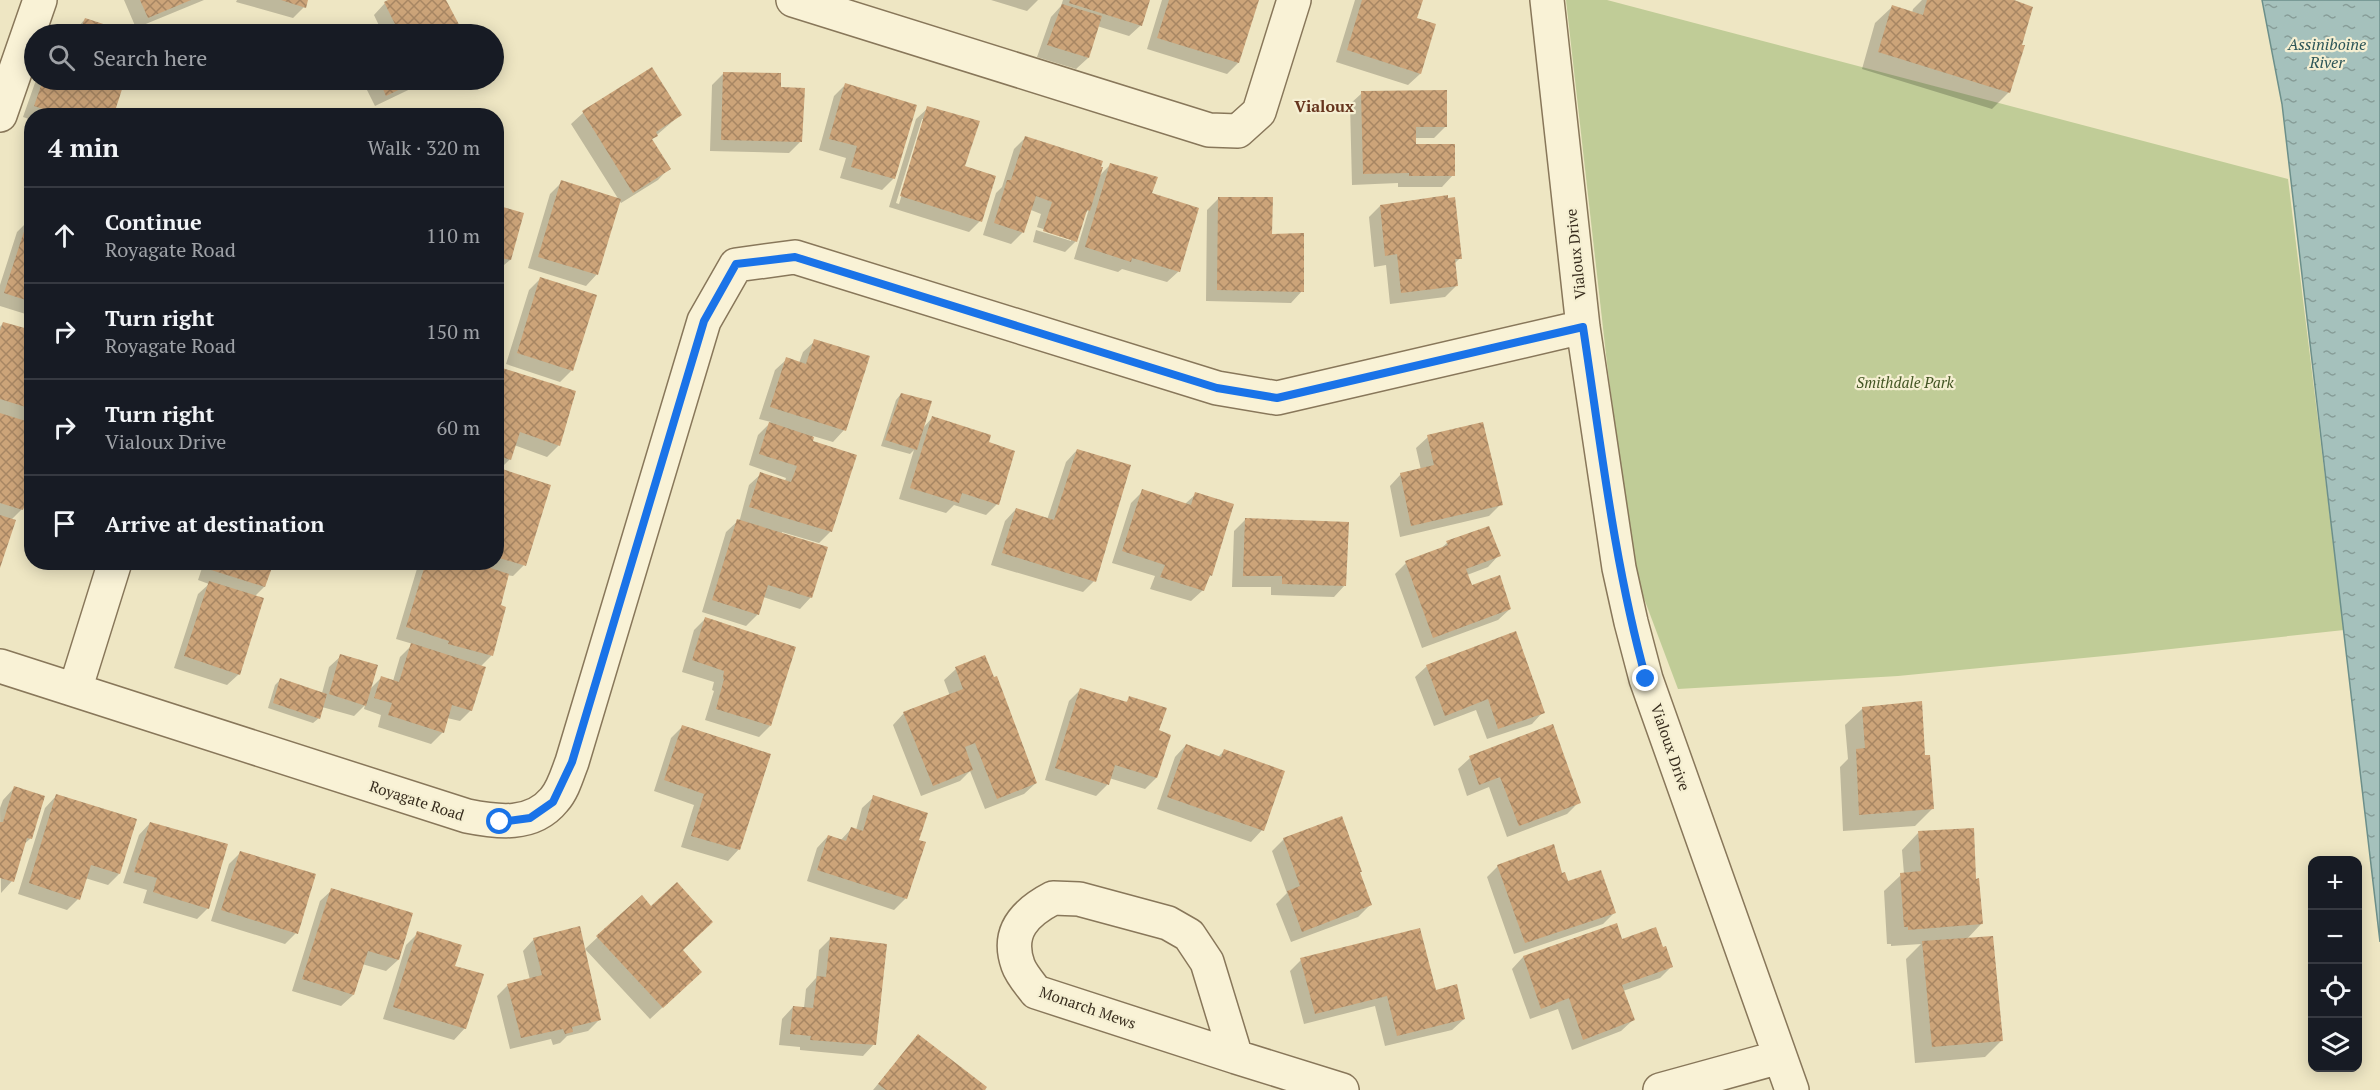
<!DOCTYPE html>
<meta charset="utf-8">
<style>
:root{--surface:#171b24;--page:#20242c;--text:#f1f3f6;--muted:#9ea1a6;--line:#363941}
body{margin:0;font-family:"PT Serif",serif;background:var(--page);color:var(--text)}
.controls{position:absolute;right:18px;bottom:18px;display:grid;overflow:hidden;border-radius:12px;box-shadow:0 3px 15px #0003}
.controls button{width:54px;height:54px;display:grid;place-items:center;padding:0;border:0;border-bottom:2px solid var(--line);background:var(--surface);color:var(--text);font:30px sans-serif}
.stop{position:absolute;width:18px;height:18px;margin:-14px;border:4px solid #1a73e8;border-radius:50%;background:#fff}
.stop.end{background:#1a73e8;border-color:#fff;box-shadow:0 2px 6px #0008}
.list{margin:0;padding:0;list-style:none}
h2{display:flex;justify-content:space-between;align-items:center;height:78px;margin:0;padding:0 24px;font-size:26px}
h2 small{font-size:20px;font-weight:400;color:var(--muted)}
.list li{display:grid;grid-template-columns:39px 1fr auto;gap:18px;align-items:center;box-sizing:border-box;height:96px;padding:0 24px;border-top:2px solid var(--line)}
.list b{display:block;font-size:22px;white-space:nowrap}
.list p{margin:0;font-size:20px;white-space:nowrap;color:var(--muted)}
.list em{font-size:20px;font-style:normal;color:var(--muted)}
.icon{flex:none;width:33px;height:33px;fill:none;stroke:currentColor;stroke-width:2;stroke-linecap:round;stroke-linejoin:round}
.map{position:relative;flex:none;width:2380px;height:1090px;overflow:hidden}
.search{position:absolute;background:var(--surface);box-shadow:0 3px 15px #0003;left:24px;top:24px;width:480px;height:66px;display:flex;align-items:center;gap:15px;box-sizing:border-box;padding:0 21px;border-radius:33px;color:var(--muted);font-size:22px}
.panel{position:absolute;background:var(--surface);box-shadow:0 3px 15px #0003;left:24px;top:108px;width:480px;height:462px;border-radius:24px}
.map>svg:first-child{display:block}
.green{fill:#c0cc97}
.water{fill:url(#water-ripples);stroke:#6c8f8a;stroke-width:1.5}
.shadow{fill:#0003;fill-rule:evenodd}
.building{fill:url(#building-cross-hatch)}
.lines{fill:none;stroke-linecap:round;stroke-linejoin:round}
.minor-casing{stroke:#88775a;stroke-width:36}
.minor{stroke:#f9f2d6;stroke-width:33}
.route{stroke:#1a73e8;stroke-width:8}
.labels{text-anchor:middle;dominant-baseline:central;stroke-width:4.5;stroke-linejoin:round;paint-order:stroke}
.street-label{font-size:15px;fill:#382d1e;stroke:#f5efd2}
.park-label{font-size:15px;font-style:italic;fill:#435524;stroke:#f5efd2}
.water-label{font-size:16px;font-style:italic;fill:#2d5658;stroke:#f5efd2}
.neighbourhood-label{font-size:16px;font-weight:bold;fill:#65341d;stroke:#f5efd2}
</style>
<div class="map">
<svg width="2380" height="1090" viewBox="0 0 2380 1090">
<defs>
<pattern id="water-ripples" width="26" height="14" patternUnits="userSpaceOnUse" patternTransform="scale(1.5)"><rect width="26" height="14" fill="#a5c1bc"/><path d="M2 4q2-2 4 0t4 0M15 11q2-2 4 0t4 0" fill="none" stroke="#879d98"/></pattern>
<pattern id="building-cross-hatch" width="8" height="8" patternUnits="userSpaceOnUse" patternTransform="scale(1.5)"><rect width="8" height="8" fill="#cca479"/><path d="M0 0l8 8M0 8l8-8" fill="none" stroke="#a78663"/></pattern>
</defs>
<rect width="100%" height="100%" fill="#eee6c3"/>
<path class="green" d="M1566 0H1607L2288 179 2344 630 2125 654 1898 676 1678 689 1636 577 1608 372Z"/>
<path class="water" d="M2262 0H2380V942L2282 104Z"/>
<path class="shadow" d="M124 0H204L136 28Z
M237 0H306L304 7 293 18 236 2Z
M392 0H445L462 34H383L374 15 385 3Z
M991 0H1038L1027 11Z
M1063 0H1148L1141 25 1129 36 1097 26 1088 58 1076 69 1037 57 1051 17 1061 6Z
M1162 0H1258L1238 63 1227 74 1147 49Z
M1355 0H1422L1415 19 1420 74 1408 85 1336 62Z
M1922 0H2012L2009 92 1992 109 1862 69 1875 23 1892 7 1912 13 1913 9Z
M85 19 131 34H72Z
M652 69 680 115 651 140 669 168 658 180 621 203 619 200 597 274 586 286 528 268 550 194 562 182 619 200 571 124 583 113Z
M723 74 779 89 801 141 789 153 710 151 712 85Z
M36 80H123L114 110 108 116H32V120L23 117Z
M362 80H429L375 106Z
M846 84 894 178 882 190 840 178 846 158 819 150 834 96Z
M1362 93 1446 126 1434 138H1415V146L1453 175 1442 187H1398V183L1352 185 1350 104Z
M928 108 980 221 969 232 889 207 916 119ZM922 119H925L899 204 896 203Z
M1025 138 1099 176 1111 164 1150 194 1179 271 1167 282 1122 269 1118 272 1074 259 1089 209 1085 214 1076 241 1065 252 1033 242 1036 230 1071 241V238L1037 227 1041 214 1031 210 1023 232 1011 244 983 235 996 193 1002 187 1014 149Z
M1218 199 1302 291 1291 303 1206 301 1207 210Z
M496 206 510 260 504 265 496 263Z
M1380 206 1460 258 1454 264 1456 286 1445 297 1390 304 1386 265 1374 267 1369 217Z
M28 221 32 222V316L0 306V285L17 232Z
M540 279 572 370 560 382 506 364 529 290Z
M3 323 32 332V479L22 509 11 520 0 565V327Z
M815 341 844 430 833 442 813 436 811 442 831 531 819 543 782 532V535L811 597 800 609 763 597 758 614 746 626 702 612 726 532 740 519 749 485 761 474 785 481 786 478 749 465 758 435 771 422 759 419 775 370 787 359 799 363 803 352Z
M496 368 559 445 547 457 514 445 510 459 499 470 524 565 513 576 507 575 500 606 505 608 491 656 480 667 471 710 460 721 447 718 443 732 431 744 378 727 381 715 364 709 365 705 354 716 322 707 319 718 313 723 268 708 275 685 281 679 322 693 329 667 341 656 369 690 381 678 393 681 400 657 413 644 396 639 419 562H496Z
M901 394 922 429 932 418 987 443 997 504 986 515 954 505 946 513 899 499 914 450 910 454 881 446 896 400Z
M1428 437 1501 504 1489 516 1400 537 1390 486 1401 474 1421 470 1416 448Z
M1077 450 1094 581 1083 592 991 565 1005 521 1016 509 1047 520 1066 462Z
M1143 491 1185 504 1196 494 1211 575 1207 580 1203 590 1191 601 1150 589 1155 576 1112 563 1131 503Z
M1245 520 1345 585 1334 597 1271 595V587H1232L1234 531Z
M1489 528 1499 555 1488 567 1467 575 1471 587 1510 609 1498 620 1422 648 1395 574 1406 563 1439 550 1447 543Z
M204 562H272L264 587 254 597 239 674 227 685 174 668 198 594 209 584 198 580Z
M705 619 770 726 759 737 705 720 714 691 712 690 714 682 682 672 694 630Z
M1427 666 1543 712 1532 724 1487 739 1476 710 1434 726 1415 677Z
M956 669 1036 783 1024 794 985 809 970 771 960 781 921 796 893 725 904 713 950 696 944 680Z
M1081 689 1125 703 1130 698 1158 731 1156 778 1145 789 1109 778 1107 785 1096 796 1045 780 1069 701Z
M1862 709 1924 757 1932 809 1915 826 1843 831 1840 767 1848 759 1845 725Z
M682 727 739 849 728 861 681 847 694 805 654 791 671 738Z
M1186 745 1218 757 1224 751 1283 772 1262 830 1251 842 1157 809 1175 757Z
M1470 758 1579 802 1567 814 1507 837 1489 787 1467 796 1458 769Z
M14 788 43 797 30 839 23 845 12 881 1 893 0 808 3 800Z
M56 796 119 874 108 885 85 878 78 899 67 910 18 894 45 808Z
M874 797 917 841 906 898 894 910 807 881 817 848 828 836 840 841 851 829 856 830 862 808Z
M150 823 208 908 197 919 143 903 147 890 123 883 139 835Z
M1918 833 1981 924 1966 940 2002 1040 1985 1057 1915 1063 1906 959 1921 944 1891 946V944H1887L1884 891 1901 875 1904 874 1902 850Z
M1284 839 1359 873 1370 905 1358 917 1291 942 1276 904 1287 893 1272 851Z
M240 853 296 933 285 944 211 921 229 864Z
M1498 866 1561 875 1567 883 1614 913 1603 924 1514 954 1487 877Z
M332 890 412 914 398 960 386 971 362 964 353 995 341 1006 292 991 320 901Z
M641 897 681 950 689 983 650 1019 585 949Z
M1616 925 1621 941 1671 967 1660 978 1623 991 1633 1020 1621 1031 1572 1050 1558 1009 1530 1019 1512 969 1523 957Z
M418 933 453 967 465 1028 454 1040 383 1019 406 945Z
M534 939 600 1019 588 1031 567 1036 560 1043 553 1045 551 1039 510 1049 497 996 508 985 530 980 523 951Z
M830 939 874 1044 863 1056 800 1050V1047L779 1045 782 1019 793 1007 804 1008 806 989 816 978 819 950Z
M1301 960 1435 992 1464 1019 1452 1030 1385 1046 1375 1006 1304 1024 1290 971Z
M918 1036 983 1090H873Z"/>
<path class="building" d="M140 0H191L148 18Z
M281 0H308L306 8Z
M388 0H446L464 34H400L384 2Z
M1070 0H1150L1142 26 1069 3Z
M1169 0H1259L1239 63 1157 38Z
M1362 0H1423L1417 18 1436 24 1421 74 1347 50Z
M1927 0H2014L2033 7 2022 45H2025L2010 93 1878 52 1892 5 1923 15Z
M1062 4 1102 16 1089 58 1047 45Z
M85 18 134 34H79Z
M652 67 682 115 656 132 658 136 652 139 671 169 633 193 582 111Z
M723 72 781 73V87L805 88 802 142 721 140Z
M43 80H125L115 111 109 109 107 116H64L34 106Z
M379 80H419L386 96Z
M845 83 917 105 895 179 851 167 857 146 829 139Z
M1447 90V127H1416V144H1455V176H1409V173L1363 174 1361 91Z
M927 106 980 121 965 166 996 176 982 222 900 196Z
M1025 136 1103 161 1101 167H1103L1090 211 1087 210 1077 242 1043 231 1052 202 1036 196 1024 233 994 223 1007 180H1011Z
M1110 163 1158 177 1152 193 1199 208 1180 272 1132 258 1131 262 1085 247Z
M561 180 621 199 598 275 538 257Z
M1448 195V198L1455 197 1462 259H1455L1458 286 1401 293 1397 254 1385 256 1380 205Z
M1218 197H1273L1272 234 1304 233V292L1217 290Z
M496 205 524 213 511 260 496 257Z
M28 219 32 220V302L4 293Z
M540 277 597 295 573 371 517 353Z
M3 322 32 330V409L0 399V331Z
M814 339 870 356 846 431 770 407 786 357 806 364Z
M496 366 576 391 560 446 520 432 511 460 496 455Z
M901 393 932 401 917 450 885 440Z
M0 413 32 423V484L23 510 0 503Z
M932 416 991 435 989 442 1015 451 999 505 962 493 959 503 910 488Z
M769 422 814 437 813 441 857 455 832 532 749 507 760 472 791 482 797 466 759 454Z
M1483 422 1503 505 1411 526 1400 473 1434 465 1427 435Z
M1077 449 1131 465 1096 582 1002 553 1016 508 1054 520Z
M496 467 551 485 526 566 496 557Z
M1142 489 1191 505 1195 492 1234 504 1212 576 1210 575 1204 591 1160 577 1165 565 1122 551Z
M0 515 16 520 0 568Z
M1245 518 1349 522 1346 586 1282 584V576H1243Z
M737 519 828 547 812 598 768 585 759 615 712 600Z
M1489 526 1501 556 1466 569 1472 585 1500 575 1511 609 1433 638 1405 561 1448 545 1446 541Z
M211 562H274L265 587 208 569Z
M426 562H472L509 574 501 605 506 607 493 656 448 644 449 641 406 627Z
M209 581 264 598 240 675 184 656Z
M705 617 796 647 771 726 716 709 724 679 723 678 724 671 692 660Z
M1516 631 1545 713 1498 729 1488 699 1445 716 1426 665Z
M411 643 486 667 472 711 452 705 444 733 388 715 392 703 374 698 381 676 399 682Z
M340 654 378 665 366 706 329 694Z
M985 655 994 677 997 676 1037 783 997 799 975 743 965 747 973 770 933 786 903 712 963 689 955 667Z
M280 678 327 694 320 719 273 703Z
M1080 688 1127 702 1129 696 1167 708 1159 730 1171 735 1157 778 1115 765 1109 785 1055 768Z
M1922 701 1925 755H1930L1934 809 1859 815 1856 749 1865 748 1862 707Z
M1553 724 1581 803 1519 826 1500 777 1479 785 1469 756Z
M682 725 771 754 740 850 691 836 704 794 664 780Z
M1186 744 1221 757 1224 749 1285 771 1264 831 1167 797Z
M14 786 45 796 32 839 27 838 14 882 0 878V822H3Z
M56 794 137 819 120 874 91 865 80 900 29 883Z
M873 795 928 813 919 840 926 842 907 899 817 870 828 835 846 841 851 827 863 831Z
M1342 816 1362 872H1360L1372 905 1302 932 1287 891 1300 886 1283 838Z
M150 822 228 844 209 909 153 892 157 878 134 872Z
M1974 828 1976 879 1979 878 1983 924 1908 930V927H1904L1900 873 1921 871 1918 831Z
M1554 844 1562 873 1565 872 1568 881 1601 870 1616 913 1525 943 1497 865Z
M240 851 316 874 298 934 221 910Z
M677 882 713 922 683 950 702 972 663 1008 596 936 642 895 651 906Z
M331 888 413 913 399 960 368 951 354 995 302 979Z
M1617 923 1622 939 1656 927 1663 947 1666 946 1673 967 1622 985 1635 1020 1583 1040 1569 998 1541 1009 1523 956Z
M580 926 601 1020 572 1027 573 1032 565 1034 563 1029 521 1038 507 984 542 975 533 938Z
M1420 928 1436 990 1457 984 1465 1019 1397 1036 1387 996 1315 1014 1300 958Z
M417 931 462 945 455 966 484 974 466 1029 393 1007Z
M1993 936 2003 1041 1932 1047 1922 941Z
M830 937 887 944 876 1045 810 1040 811 1036 790 1034 793 1006 813 1008 817 976 826 977Z
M918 1034 987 1087 985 1090H886L878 1084Z"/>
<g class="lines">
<defs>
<path id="minor" d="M793 0 1209 130 1238 131 1259 112 1294 0
M1547 0 1583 327 1619 568 1631 622 1646 679 1792 1090
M0 115 40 0
M0 666 467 816C497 822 532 827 554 800 563 790 567 775 572 762L704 321 736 265 795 257 1217 388 1277 398 1583 327
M75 690 115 562
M1053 898 1079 899 1168 923 1189 935 1207 962 1236 1057 1036 992C1030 984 1021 974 1018 965 1006 931 1026 912 1053 898Z
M1236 1057 1342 1090
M1660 1090 1780 1057"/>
</defs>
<use href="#minor" class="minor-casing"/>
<use href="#minor" class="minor"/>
</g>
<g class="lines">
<path class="route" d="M500 822 530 818 553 802 572 762 704 321 736 264 795 257 1217 388 1277 398 1583 327C1601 445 1614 563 1646 679"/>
</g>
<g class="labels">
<g class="street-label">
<text transform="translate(1575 254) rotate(-96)">Vialoux Drive</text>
<text transform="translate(1671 747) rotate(71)">Vialoux Drive</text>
<text transform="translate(417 800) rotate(18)">Royagate Road</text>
<text transform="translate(1088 1007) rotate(19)">Monarch Mews</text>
</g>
<g class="park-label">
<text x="1905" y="382">Smithdale Park</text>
</g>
<g class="water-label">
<text x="2327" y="44">Assiniboine<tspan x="2327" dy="18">River</tspan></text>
</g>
<g class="neighbourhood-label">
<text x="1324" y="106">Vialoux</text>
</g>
</g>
</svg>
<div class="controls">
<button>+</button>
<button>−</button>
<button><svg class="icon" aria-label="locate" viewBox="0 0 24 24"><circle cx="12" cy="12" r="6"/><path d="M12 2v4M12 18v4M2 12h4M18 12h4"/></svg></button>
<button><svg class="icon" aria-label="layers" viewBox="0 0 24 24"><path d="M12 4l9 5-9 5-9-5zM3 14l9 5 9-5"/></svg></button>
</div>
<div class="stop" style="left:500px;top:822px"></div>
<div class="stop end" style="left:1646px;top:679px"></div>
<div class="search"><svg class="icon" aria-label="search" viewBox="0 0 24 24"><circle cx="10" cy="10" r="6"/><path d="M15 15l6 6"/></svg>Search here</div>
<section class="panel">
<h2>4 min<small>Walk · 320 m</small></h2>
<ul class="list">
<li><svg class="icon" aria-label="ahead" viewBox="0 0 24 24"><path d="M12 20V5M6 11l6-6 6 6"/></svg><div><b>Continue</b><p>Royagate Road</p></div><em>110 m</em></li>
<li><svg class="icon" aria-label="right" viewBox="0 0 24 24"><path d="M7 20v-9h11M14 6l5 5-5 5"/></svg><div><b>Turn right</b><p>Royagate Road</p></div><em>150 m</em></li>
<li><svg class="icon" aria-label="right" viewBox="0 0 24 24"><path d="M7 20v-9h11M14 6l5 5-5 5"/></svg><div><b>Turn right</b><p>Vialoux Drive</p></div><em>60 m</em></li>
<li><svg class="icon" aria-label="arrive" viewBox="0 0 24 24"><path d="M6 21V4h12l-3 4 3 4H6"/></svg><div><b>Arrive at destination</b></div></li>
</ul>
</section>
</div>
